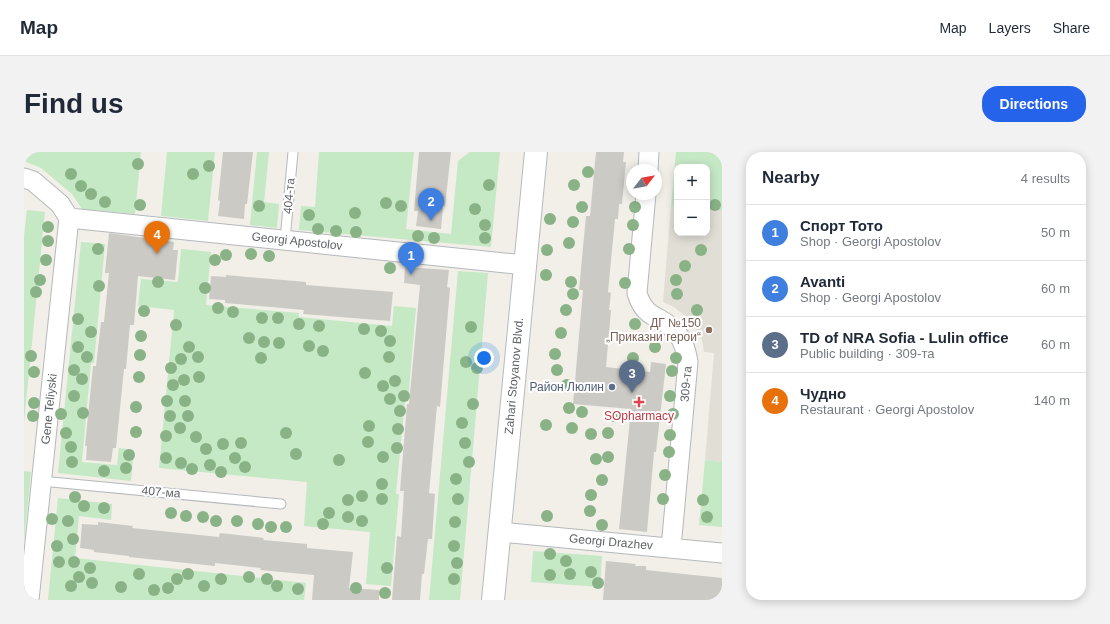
<!DOCTYPE html>
<meta charset="utf-8">
<style>
:root{--surface:#fff;--page:#f2f2f3;--text:#1f2937;--muted:#747a83;--line:#e0e1e3;--accent:#2563eb}
body{margin:0;font-family:Helvetica,sans-serif;background:var(--page);color:var(--text)}
.controls{position:absolute;right:12px;top:12px;display:grid;overflow:hidden;border-radius:8px;box-shadow:0 2px 10px #0003}
.controls button{width:36px;height:36px;display:grid;place-items:center;padding:0;border:0;border-bottom:1px solid var(--line);background:var(--surface);color:var(--text);font:20px sans-serif}
.compass{position:absolute;left:602px;top:12px;width:36px;height:36px;border-radius:50%;background:var(--surface);box-shadow:0 2px 10px #0003;rotate:59deg}
.you{position:absolute;left:460px;top:206px;width:14px;height:14px;margin:-10px;border:3px solid #fff;border-radius:50%;background:#1a73e8;box-shadow:0 0 0 6px #1a73e833}
.badge{display:grid;place-items:center;width:26px;height:26px;border-radius:50%;background:var(--accent);color:#fff;font-size:13px;font-weight:700}
.pin{position:absolute;translate:-50% -33px;filter:drop-shadow(0 1px 2px #0008)}
.pin::after{content:'';position:absolute;top:21px;width:14px;height:12px;background:inherit;clip-path:polygon(0 0,100% 0,50% 100%)}
.list{margin:0;padding:0;list-style:none}
h2{display:flex;justify-content:space-between;align-items:center;height:52px;margin:0;padding:0 16px;font-size:17px}
h2 small{font-size:13px;font-weight:400;color:var(--muted)}
.list li{display:grid;grid-template-columns:26px 1fr auto;gap:12px;align-items:center;box-sizing:border-box;height:56px;padding:0 16px;border-top:1px solid var(--line)}
.list b{display:block;font-size:15px;white-space:nowrap}
.list p{margin:0;font-size:13px;white-space:nowrap;color:var(--muted)}
.list em{font-size:13px;font-style:normal;color:var(--muted)}
.map{position:relative;flex:none;width:698px;height:448px;overflow:hidden;border-radius:16px}
header{display:flex;align-items:center;gap:24px;box-sizing:border-box;height:56px;padding:0 20px;background:var(--surface);border-bottom:1px solid var(--line)}
header strong{font-size:19px}
nav{display:flex;gap:22px;margin-inline-start:auto;font-size:14px}
.intro{display:flex;align-items:center;justify-content:space-between;box-sizing:border-box;height:96px;padding:0 24px}
h1{margin:0;font-size:28px}
.button{padding:10px 18px;border-radius:16px;background:var(--accent);color:#fff;font-size:14px;font-weight:700}
main{display:flex;gap:24px;padding:0 24px}
aside{flex:1;background:var(--surface);border-radius:16px;box-shadow:0 2px 10px #0003}
.map>svg:first-child{display:block}
.education{fill:#e1ded6}
.green{fill:#c5e8c5}
.building{fill:#cccac5}
.lines{fill:none;stroke-linecap:round;stroke-linejoin:round}
.lane-casing{stroke:#b5b8bc;stroke-width:11}
.street-casing{stroke:#b5b8bc;stroke-width:21}
.secondary-casing{stroke:#b6babf;stroke-width:24}
.lane{stroke:#fff;stroke-width:9}
.street{stroke:#fff;stroke-width:19}
.secondary{stroke:#fff;stroke-width:22}
.tree{fill:#89b387}
.education-dot{fill:#8d6e63;stroke:#fff;stroke-width:1.5}
.service-dot{fill:#5c6f8a;stroke:#fff;stroke-width:1.5}
.health-dot{fill:#e0444e;stroke:#fff;stroke-width:1.5}
.labels{text-anchor:middle;dominant-baseline:central;stroke-width:4;stroke-linejoin:round;paint-order:stroke}
.street-label{font-size:12px;fill:#5f6368;stroke:#fff}
.education-label{font-size:12px;fill:#785e54;stroke:#fff;text-anchor:end}
.service-label{font-size:12px;fill:#4e5e75;stroke:#fff;text-anchor:end}
.health-label{font-size:12px;fill:#be3a42;stroke:#fff}
</style>
<header>
<strong>Map</strong>
<nav><a>Map</a><a>Layers</a><a>Share</a></nav>
</header>
<div class="intro"><h1>Find us</h1><a class="button">Directions</a></div>
<main>
<div class="map">
<svg width="698" height="448" viewBox="0 0 698 448">
<rect width="100%" height="100%" fill="#f1efe8"/>
<path class="education" d="M647 54 653 55V81H683V57L698 58V310L681 308 690 201 680 200 678 188 666 168 650 155 639 150Z"/>
<path class="green" d="M0 0H117L111 62 58 57 48 42 17 16 0 9Z
M143 0H191L184 69 137 64Z
M233 0H245L240 50 255 52 253 76 226 73Z
M295 0H390L382 77 427 82 434 9 446 0H476L467 95 275 78 277 54 291 55Z
M652 0H698V58L683 57V15H653V55L647 54Z
M3 58 21 60 0 271V84Z
M57 90 81 92 70 211H67L58 310 93 313 95 296 110 298 107 329 34 321Z
M157 97 187 100 182 153 275 161V165L368 174 370 154 392 156 384 249H381L372 342H375L367 434 342 432 346 380 280 374 283 330 135 316 150 158 114 154 117 127 154 130Z
M434 119 464 121 436 448H405Z
M681 308 698 310V375L675 373Z
M0 319 7 320 0 389Z
M34 346 88 352 87 368 55 364 51 406 282 431 280 448H24Z
M509 399 578 404 576 435 507 430Z"/>
<path class="building" d="M199 0H229L223 52H221L220 67 194 64 196 49 194 48Z
M395 0H427L421 54H419L417 77 392 74 394 59H390Z
M572 0H600L599 10H602L598 52H595L594 67H591L584 140 587 141 585 158H587L582 215 626 220 627 210 642 212 632 300H630L623 380 595 377 607 257 549 252 559 138H555L562 64H566Z
M85 81 150 90 149 98H154L151 128 114 124 110 173H106L102 217H100L92 296H89L87 310 62 308 63 294H61L69 214H72L77 170H80L85 121H81Z
M381 115 425 118 423 135 426 136 416 255 413 254 405 341 411 342 408 387H404L400 422H398L396 448H368L373 384 377 385 380 339H376L383 252H385L396 133 380 131Z
M202 123 282 130V133L369 140 366 169 279 162 280 158 201 151V148L185 147 187 124 202 125Z
M74 370 109 374 108 376 195 385 196 381 240 386 239 388 283 392V396L329 400 325 436 355 438V448H288L290 423 236 418 237 416 191 411V414L105 405V404L70 400V398L56 396 58 372 74 373Z
M582 409 612 412 611 414H622V418L698 426V448H579Z"/>
<g class="lines">
<defs>
<path id="lane" d="M261 88 269 0
M17 329 257 352"/>
<path id="street" d="M624 18 625 0
M0 26 9 29 36 52 45 66
M622 42 613 141C621 169 639 163 653 181 660 190 662 199 664 210L647 396
M45 66 501 113
M476 380 698 401
M5 448 45 66"/>
<path id="secondary" d="M469 448 512 0"/>
</defs>
<use href="#lane" class="lane-casing"/>
<use href="#street" class="street-casing"/>
<use href="#secondary" class="secondary-casing"/>
<use href="#lane" class="lane"/>
<use href="#street" class="street"/>
<use href="#secondary" class="secondary"/>
</g>
<g class="tree">
<circle cx="114" cy="12" r="6"/>
<circle cx="185" cy="14" r="6"/>
<circle cx="564" cy="20" r="6"/>
<circle cx="47" cy="22" r="6"/>
<circle cx="169" cy="22" r="6"/>
<circle cx="465" cy="33" r="6"/>
<circle cx="550" cy="33" r="6"/>
<circle cx="57" cy="34" r="6"/>
<circle cx="67" cy="42" r="6"/>
<circle cx="81" cy="50" r="6"/>
<circle cx="362" cy="51" r="6"/>
<circle cx="116" cy="53" r="6"/>
<circle cx="691" cy="53" r="6"/>
<circle cx="235" cy="54" r="6"/>
<circle cx="377" cy="54" r="6"/>
<circle cx="558" cy="55" r="6"/>
<circle cx="611" cy="55" r="6"/>
<circle cx="451" cy="57" r="6"/>
<circle cx="331" cy="61" r="6"/>
<circle cx="285" cy="63" r="6"/>
<circle cx="526" cy="67" r="6"/>
<circle cx="549" cy="70" r="6"/>
<circle cx="461" cy="73" r="6"/>
<circle cx="609" cy="73" r="6"/>
<circle cx="24" cy="75" r="6"/>
<circle cx="294" cy="77" r="6"/>
<circle cx="312" cy="79" r="6"/>
<circle cx="332" cy="80" r="6"/>
<circle cx="394" cy="84" r="6"/>
<circle cx="410" cy="86" r="6"/>
<circle cx="461" cy="86" r="6"/>
<circle cx="24" cy="89" r="6"/>
<circle cx="545" cy="91" r="6"/>
<circle cx="74" cy="97" r="6"/>
<circle cx="605" cy="97" r="6"/>
<circle cx="523" cy="98" r="6"/>
<circle cx="677" cy="98" r="6"/>
<circle cx="227" cy="102" r="6"/>
<circle cx="202" cy="103" r="6"/>
<circle cx="245" cy="104" r="6"/>
<circle cx="22" cy="108" r="6"/>
<circle cx="191" cy="108" r="6"/>
<circle cx="661" cy="114" r="6"/>
<circle cx="366" cy="116" r="6"/>
<circle cx="522" cy="123" r="6"/>
<circle cx="16" cy="128" r="6"/>
<circle cx="652" cy="128" r="6"/>
<circle cx="134" cy="130" r="6"/>
<circle cx="547" cy="130" r="6"/>
<circle cx="601" cy="131" r="6"/>
<circle cx="75" cy="134" r="6"/>
<circle cx="181" cy="136" r="6"/>
<circle cx="12" cy="140" r="6"/>
<circle cx="549" cy="142" r="6"/>
<circle cx="653" cy="142" r="6"/>
<circle cx="194" cy="156" r="6"/>
<circle cx="542" cy="158" r="6"/>
<circle cx="673" cy="158" r="6"/>
<circle cx="120" cy="159" r="6"/>
<circle cx="209" cy="160" r="6"/>
<circle cx="238" cy="166" r="6"/>
<circle cx="254" cy="166" r="6"/>
<circle cx="54" cy="167" r="6"/>
<circle cx="275" cy="172" r="6"/>
<circle cx="611" cy="172" r="6"/>
<circle cx="152" cy="173" r="6"/>
<circle cx="295" cy="174" r="6"/>
<circle cx="447" cy="175" r="6"/>
<circle cx="340" cy="177" r="6"/>
<circle cx="357" cy="179" r="6"/>
<circle cx="67" cy="180" r="6"/>
<circle cx="537" cy="181" r="6"/>
<circle cx="117" cy="184" r="6"/>
<circle cx="225" cy="186" r="6"/>
<circle cx="366" cy="189" r="6"/>
<circle cx="240" cy="190" r="6"/>
<circle cx="255" cy="191" r="6"/>
<circle cx="285" cy="194" r="6"/>
<circle cx="54" cy="195" r="6"/>
<circle cx="165" cy="195" r="6"/>
<circle cx="631" cy="195" r="6"/>
<circle cx="299" cy="199" r="6"/>
<circle cx="531" cy="202" r="6"/>
<circle cx="116" cy="203" r="6"/>
<circle cx="7" cy="204" r="6"/>
<circle cx="63" cy="205" r="6"/>
<circle cx="174" cy="205" r="6"/>
<circle cx="365" cy="205" r="6"/>
<circle cx="237" cy="206" r="6"/>
<circle cx="609" cy="206" r="6"/>
<circle cx="652" cy="206" r="6"/>
<circle cx="157" cy="207" r="6"/>
<circle cx="442" cy="210" r="6"/>
<circle cx="147" cy="216" r="6"/>
<circle cx="453" cy="216" r="6"/>
<circle cx="50" cy="218" r="6"/>
<circle cx="533" cy="218" r="6"/>
<circle cx="648" cy="219" r="6"/>
<circle cx="10" cy="220" r="6"/>
<circle cx="341" cy="221" r="6"/>
<circle cx="115" cy="225" r="6"/>
<circle cx="175" cy="225" r="6"/>
<circle cx="58" cy="227" r="6"/>
<circle cx="160" cy="228" r="6"/>
<circle cx="371" cy="229" r="6"/>
<circle cx="149" cy="233" r="6"/>
<circle cx="543" cy="233" r="6"/>
<circle cx="359" cy="234" r="6"/>
<circle cx="50" cy="244" r="6"/>
<circle cx="380" cy="244" r="6"/>
<circle cx="646" cy="244" r="6"/>
<circle cx="366" cy="247" r="6"/>
<circle cx="143" cy="249" r="6"/>
<circle cx="161" cy="249" r="6"/>
<circle cx="10" cy="251" r="6"/>
<circle cx="449" cy="252" r="6"/>
<circle cx="112" cy="255" r="6"/>
<circle cx="545" cy="256" r="6"/>
<circle cx="376" cy="259" r="6"/>
<circle cx="558" cy="260" r="6"/>
<circle cx="59" cy="261" r="6"/>
<circle cx="37" cy="262" r="6"/>
<circle cx="649" cy="262" r="6"/>
<circle cx="9" cy="264" r="6"/>
<circle cx="146" cy="264" r="6"/>
<circle cx="164" cy="264" r="6"/>
<circle cx="590" cy="264" r="6"/>
<circle cx="438" cy="271" r="6"/>
<circle cx="522" cy="273" r="6"/>
<circle cx="345" cy="274" r="6"/>
<circle cx="156" cy="276" r="6"/>
<circle cx="548" cy="276" r="6"/>
<circle cx="374" cy="277" r="6"/>
<circle cx="112" cy="280" r="6"/>
<circle cx="42" cy="281" r="6"/>
<circle cx="262" cy="281" r="6"/>
<circle cx="584" cy="281" r="6"/>
<circle cx="567" cy="282" r="6"/>
<circle cx="646" cy="283" r="6"/>
<circle cx="142" cy="284" r="6"/>
<circle cx="172" cy="285" r="6"/>
<circle cx="344" cy="290" r="6"/>
<circle cx="217" cy="291" r="6"/>
<circle cx="441" cy="291" r="6"/>
<circle cx="199" cy="292" r="6"/>
<circle cx="47" cy="295" r="6"/>
<circle cx="373" cy="296" r="6"/>
<circle cx="182" cy="297" r="6"/>
<circle cx="645" cy="300" r="6"/>
<circle cx="272" cy="302" r="6"/>
<circle cx="105" cy="303" r="6"/>
<circle cx="359" cy="305" r="6"/>
<circle cx="584" cy="305" r="6"/>
<circle cx="142" cy="306" r="6"/>
<circle cx="211" cy="306" r="6"/>
<circle cx="572" cy="307" r="6"/>
<circle cx="315" cy="308" r="6"/>
<circle cx="48" cy="310" r="6"/>
<circle cx="445" cy="310" r="6"/>
<circle cx="157" cy="311" r="6"/>
<circle cx="186" cy="313" r="6"/>
<circle cx="221" cy="315" r="6"/>
<circle cx="102" cy="316" r="6"/>
<circle cx="168" cy="317" r="6"/>
<circle cx="80" cy="319" r="6"/>
<circle cx="197" cy="320" r="6"/>
<circle cx="641" cy="323" r="6"/>
<circle cx="432" cy="327" r="6"/>
<circle cx="578" cy="328" r="6"/>
<circle cx="358" cy="332" r="6"/>
<circle cx="567" cy="343" r="6"/>
<circle cx="338" cy="344" r="6"/>
<circle cx="51" cy="345" r="6"/>
<circle cx="358" cy="347" r="6"/>
<circle cx="434" cy="347" r="6"/>
<circle cx="639" cy="347" r="6"/>
<circle cx="324" cy="348" r="6"/>
<circle cx="679" cy="348" r="6"/>
<circle cx="60" cy="354" r="6"/>
<circle cx="80" cy="356" r="6"/>
<circle cx="566" cy="359" r="6"/>
<circle cx="147" cy="361" r="6"/>
<circle cx="305" cy="361" r="6"/>
<circle cx="162" cy="364" r="6"/>
<circle cx="523" cy="364" r="6"/>
<circle cx="179" cy="365" r="6"/>
<circle cx="324" cy="365" r="6"/>
<circle cx="683" cy="365" r="6"/>
<circle cx="28" cy="367" r="6"/>
<circle cx="44" cy="369" r="6"/>
<circle cx="192" cy="369" r="6"/>
<circle cx="213" cy="369" r="6"/>
<circle cx="338" cy="369" r="6"/>
<circle cx="431" cy="370" r="6"/>
<circle cx="234" cy="372" r="6"/>
<circle cx="299" cy="372" r="6"/>
<circle cx="578" cy="373" r="6"/>
<circle cx="247" cy="375" r="6"/>
<circle cx="262" cy="375" r="6"/>
<circle cx="49" cy="387" r="6"/>
<circle cx="33" cy="394" r="6"/>
<circle cx="430" cy="394" r="6"/>
<circle cx="526" cy="402" r="6"/>
<circle cx="542" cy="409" r="6"/>
<circle cx="35" cy="410" r="6"/>
<circle cx="50" cy="410" r="6"/>
<circle cx="433" cy="411" r="6"/>
<circle cx="66" cy="416" r="6"/>
<circle cx="363" cy="416" r="6"/>
<circle cx="567" cy="420" r="6"/>
<circle cx="115" cy="422" r="6"/>
<circle cx="164" cy="422" r="6"/>
<circle cx="546" cy="422" r="6"/>
<circle cx="526" cy="423" r="6"/>
<circle cx="55" cy="425" r="6"/>
<circle cx="225" cy="425" r="6"/>
<circle cx="153" cy="427" r="6"/>
<circle cx="197" cy="427" r="6"/>
<circle cx="243" cy="427" r="6"/>
<circle cx="430" cy="427" r="6"/>
<circle cx="68" cy="431" r="6"/>
<circle cx="574" cy="431" r="6"/>
<circle cx="47" cy="434" r="6"/>
<circle cx="180" cy="434" r="6"/>
<circle cx="253" cy="434" r="6"/>
<circle cx="97" cy="435" r="6"/>
<circle cx="144" cy="436" r="6"/>
<circle cx="332" cy="436" r="6"/>
<circle cx="274" cy="437" r="6"/>
<circle cx="130" cy="438" r="6"/>
<circle cx="361" cy="441" r="6"/>
</g>
<circle class="education-dot" cx="685" cy="178" r="4"/>
<circle class="service-dot" cx="588" cy="235" r="4"/>
<path class="health-dot" d="M613 244h4v4h4v4h-4v4h-4v-4h-4v-4h4z"/>
<g class="labels">
<g class="street-label">
<text transform="translate(265 44) rotate(-85)">404-та</text>
<text transform="translate(273 89) rotate(6)">Georgi Apostolov</text>
<text transform="translate(490 224) rotate(-85)">Zahari Stoyanov Blvd.</text>
<text transform="translate(662 232) rotate(-85)">309-та</text>
<text transform="translate(25 257) rotate(-84)">Gene Teliyski</text>
<text transform="translate(137 340) rotate(5)">407-ма</text>
<text transform="translate(587 390) rotate(5)">Georgi Drazhev</text>
</g>
<g class="education-label">
<text x="677" y="171">ДГ №150<tspan x="677" dy="14">„Приказни герои“</tspan></text>
</g>
<g class="service-label">
<text x="580" y="235">Район Люлин</text>
</g>
<g class="health-label">
<text x="615" y="264">SOpharmacy</text>
</g>
</g>
</svg>
<div class="controls">
<button>+</button>
<button>−</button>
</div>
<svg class="compass" viewBox="-18 -18 36 36"><path d="M0-13l5 13h-10z" fill="#e53935"/><path d="M0 13l5-13h-10z" fill="#747a83"/></svg>
<div class="you"></div>
<div class="pin badge" style="left:387px;top:123px;background:#3f7fe0">1</div>
<div class="pin badge" style="left:407px;top:69px;background:#3f7fe0">2</div>
<div class="pin badge" style="left:608px;top:241px;background:#5c6f8a">3</div>
<div class="pin badge" style="left:133px;top:102px;background:#e8710a">4</div>
</div>
<aside>
<h2>Nearby<small>4 results</small></h2>
<ul class="list">
<li><span class="badge" style="background:#3f7fe0">1</span><div><b>Спорт Тото</b><p>Shop · Georgi Apostolov</p></div><em>50 m</em></li>
<li><span class="badge" style="background:#3f7fe0">2</span><div><b>Avanti</b><p>Shop · Georgi Apostolov</p></div><em>60 m</em></li>
<li><span class="badge" style="background:#5c6f8a">3</span><div><b>TD of NRA Sofia - Lulin office</b><p>Public building · 309-та</p></div><em>60 m</em></li>
<li><span class="badge" style="background:#e8710a">4</span><div><b>Чудно</b><p>Restaurant · Georgi Apostolov</p></div><em>140 m</em></li>
</ul>
</aside>
</main>
